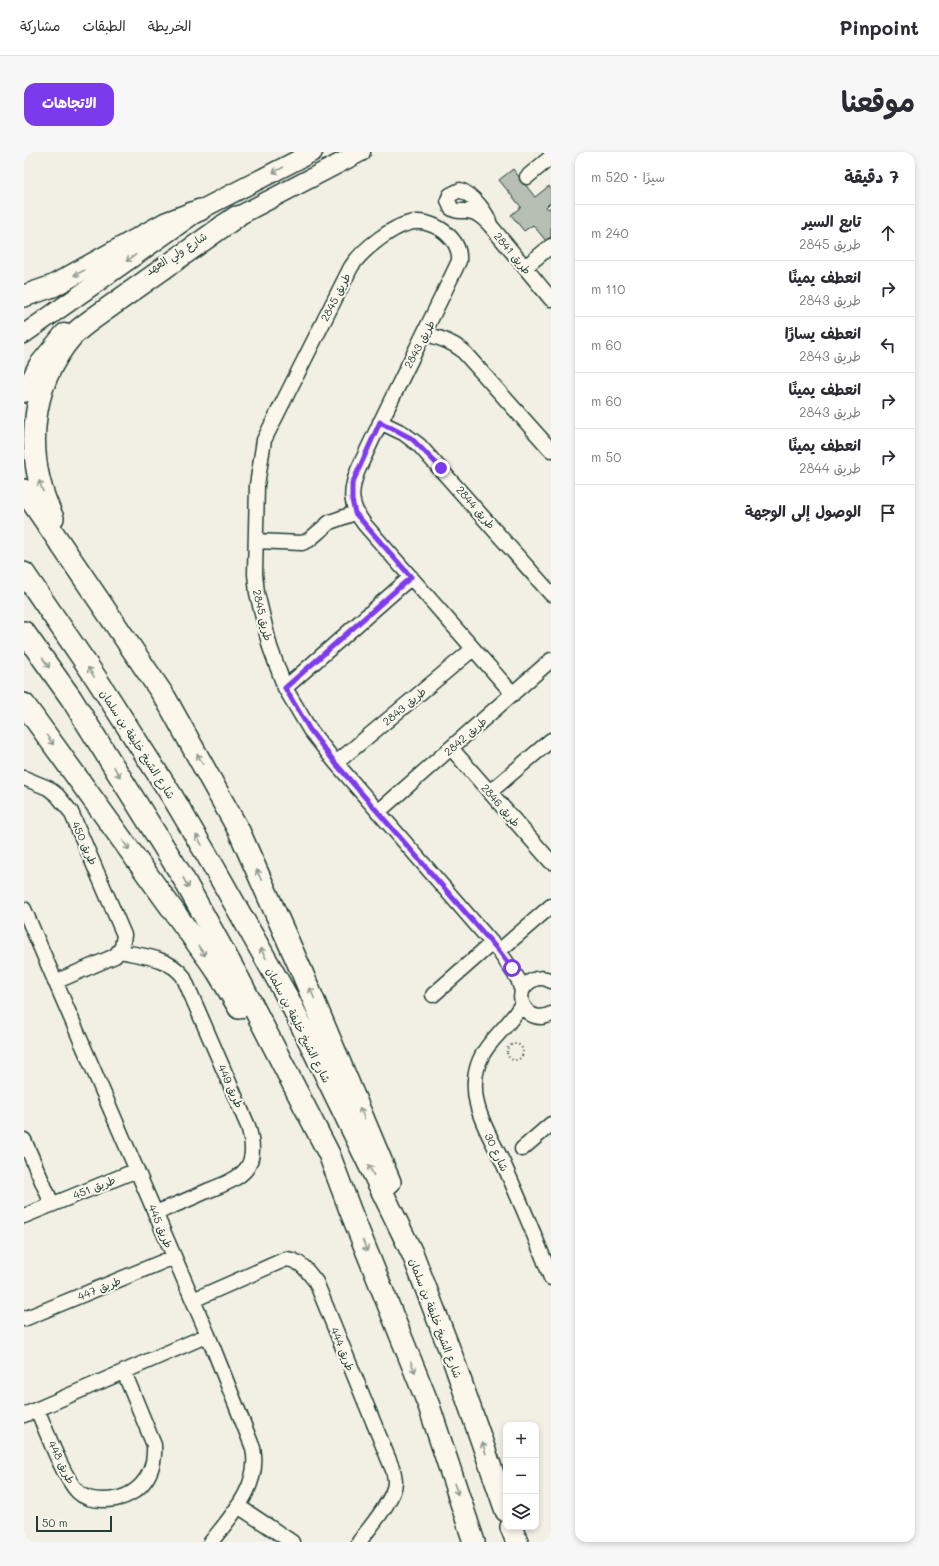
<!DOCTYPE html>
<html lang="ar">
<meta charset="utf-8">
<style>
:root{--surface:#fff;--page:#f7f7f7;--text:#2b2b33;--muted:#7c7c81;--line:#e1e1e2;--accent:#7c3aed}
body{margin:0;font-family:Mali,"Playpen Sans Arabic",sans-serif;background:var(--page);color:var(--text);direction:rtl}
.controls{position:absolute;right:12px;bottom:12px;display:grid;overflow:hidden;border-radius:8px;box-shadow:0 2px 6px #0003}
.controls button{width:36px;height:36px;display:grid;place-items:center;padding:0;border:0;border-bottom:1px solid var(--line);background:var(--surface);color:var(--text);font:20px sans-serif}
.scale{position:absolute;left:12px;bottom:10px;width:76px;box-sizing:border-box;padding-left:4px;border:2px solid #1f3d34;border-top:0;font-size:11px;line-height:14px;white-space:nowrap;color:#1f3d34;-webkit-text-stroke:3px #fbf7ec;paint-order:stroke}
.stop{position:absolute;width:12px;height:12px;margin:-9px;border:3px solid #7c3aed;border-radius:50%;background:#fff}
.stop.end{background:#7c3aed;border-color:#fff;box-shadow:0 1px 4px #0008}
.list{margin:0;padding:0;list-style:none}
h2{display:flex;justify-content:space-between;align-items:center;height:52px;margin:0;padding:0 16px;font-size:17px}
h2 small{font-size:13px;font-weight:400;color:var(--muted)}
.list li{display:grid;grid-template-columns:26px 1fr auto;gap:12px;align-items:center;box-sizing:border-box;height:56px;padding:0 16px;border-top:1px solid var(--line)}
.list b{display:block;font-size:15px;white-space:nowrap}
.list p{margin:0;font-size:13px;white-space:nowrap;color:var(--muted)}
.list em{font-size:13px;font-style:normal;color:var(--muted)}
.icon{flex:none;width:22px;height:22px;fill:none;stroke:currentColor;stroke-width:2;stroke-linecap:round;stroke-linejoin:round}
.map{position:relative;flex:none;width:527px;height:1390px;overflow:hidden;direction:ltr;border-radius:12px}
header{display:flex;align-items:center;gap:24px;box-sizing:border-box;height:56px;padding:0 20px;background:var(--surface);border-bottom:1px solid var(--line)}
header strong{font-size:19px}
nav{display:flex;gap:22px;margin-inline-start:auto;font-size:14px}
.intro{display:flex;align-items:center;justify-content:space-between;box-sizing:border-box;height:96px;padding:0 24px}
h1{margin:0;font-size:28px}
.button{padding:10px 18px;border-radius:12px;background:var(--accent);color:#fff;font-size:14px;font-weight:700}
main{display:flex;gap:24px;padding:0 24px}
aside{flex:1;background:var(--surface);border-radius:12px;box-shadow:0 2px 6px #0003}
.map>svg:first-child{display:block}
.building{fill:#b7beb3;stroke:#1f3d34}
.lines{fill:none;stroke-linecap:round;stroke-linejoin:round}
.minor-casing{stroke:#1f3d34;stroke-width:17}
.major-casing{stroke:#1f3d34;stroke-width:21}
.highway-casing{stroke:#1f3d34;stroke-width:24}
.path{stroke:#1f3d34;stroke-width:2;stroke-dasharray:1 3;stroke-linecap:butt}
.minor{stroke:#fbf7ec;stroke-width:14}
.major{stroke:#fbf7ec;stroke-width:18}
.highway{stroke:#fbf7ec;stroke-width:21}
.oneway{stroke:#8d9a90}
.route{stroke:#7c3aed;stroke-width:5}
.labels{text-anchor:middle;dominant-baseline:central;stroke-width:4;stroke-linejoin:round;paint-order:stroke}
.street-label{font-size:11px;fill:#1f3d34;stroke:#fbf7ec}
</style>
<header>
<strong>Pinpoint</strong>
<nav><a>الخريطة</a><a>الطبقات</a><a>مشاركة</a></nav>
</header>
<div class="intro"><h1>موقعنا</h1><a class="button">الاتجاهات</a></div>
<main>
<aside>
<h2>7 دقيقة<small>سيرًا · 520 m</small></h2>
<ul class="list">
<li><svg class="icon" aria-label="ahead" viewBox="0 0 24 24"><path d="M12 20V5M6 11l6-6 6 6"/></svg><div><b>تابع السير</b><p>طريق 2845</p></div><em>240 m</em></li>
<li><svg class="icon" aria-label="right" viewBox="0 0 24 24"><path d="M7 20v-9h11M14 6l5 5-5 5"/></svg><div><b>انعطف يمينًا</b><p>طريق 2843</p></div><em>110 m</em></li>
<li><svg class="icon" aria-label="left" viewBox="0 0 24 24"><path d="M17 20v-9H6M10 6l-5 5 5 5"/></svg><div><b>انعطف يسارًا</b><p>طريق 2843</p></div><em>60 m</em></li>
<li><svg class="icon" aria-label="right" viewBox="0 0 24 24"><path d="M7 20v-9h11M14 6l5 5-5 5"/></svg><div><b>انعطف يمينًا</b><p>طريق 2843</p></div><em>60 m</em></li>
<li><svg class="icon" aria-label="right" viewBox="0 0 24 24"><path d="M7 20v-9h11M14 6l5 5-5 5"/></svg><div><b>انعطف يمينًا</b><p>طريق 2844</p></div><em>50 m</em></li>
<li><svg class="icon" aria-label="arrive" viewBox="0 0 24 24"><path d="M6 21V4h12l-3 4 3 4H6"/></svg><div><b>الوصول إلى الوجهة</b></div></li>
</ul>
</aside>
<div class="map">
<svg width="527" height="1390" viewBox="0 0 527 1390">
<rect width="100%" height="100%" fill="#f2f0e5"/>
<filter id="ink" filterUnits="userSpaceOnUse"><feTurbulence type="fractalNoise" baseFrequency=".025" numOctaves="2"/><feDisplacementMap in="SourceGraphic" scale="8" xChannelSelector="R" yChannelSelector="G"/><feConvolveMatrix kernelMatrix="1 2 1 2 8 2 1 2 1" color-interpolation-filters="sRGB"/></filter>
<g filter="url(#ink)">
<path class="building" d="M489 17 511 45 525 34 527 37V50L522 55 524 57 527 55V85L522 89 509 73 500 79 487 63 497 55 475 28Z"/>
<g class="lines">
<defs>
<path id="minor" d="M503 25 527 5
M436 38C448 42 464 61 466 73 461 68 456 62 448 60 440 57 434 62 427 56L424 48 426 43Z
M466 73 527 147
M501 115 527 94
M401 182C415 185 426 189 438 198L527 298
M356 270 379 281 395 293 527 442
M232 389 278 391 285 388 306 370 331 361
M261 536 387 425
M489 542 341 373C326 354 325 341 334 318 366 248 402 179 435 109 436 98 431 89 423 82 416 75 401 69 392 70 371 71 338 98 327 115L240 288 233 333 231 422 233 441 246 495 261 536 286 578 312 611 475 799 494 827 498 839
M427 596 527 710
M312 611 449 497
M0 626 24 636 33 643 47 660 100 783 98 795 91 804 31 830
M466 640 527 588
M354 660 527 508
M0 757 184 1183 229 1296C237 1333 208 1363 187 1390
M95 799C118 804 144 805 159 824L224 974C237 1017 219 1025 183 1039 166 1047 149 1054 131 1061
M475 799 527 754
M527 829C522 826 515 825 509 828 484 840 503 875 527 862
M409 843 468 791
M498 851C487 874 462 888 454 913 450 925 450 939 453 952 458 974 471 993 480 1013 497 1051 513 1088 527 1126
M0 988 28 1052
M498 997 527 972
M0 1064 113 1018
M169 1148 262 1107C277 1108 284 1120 292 1130L369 1318C370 1322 371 1326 371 1330 371 1347 345 1376 335 1390
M0 1167 150 1105
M13 1257C22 1278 39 1325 54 1340 60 1346 71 1348 79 1348 112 1348 132 1325 130 1293L100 1220
M0 1263 184 1183
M214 1354 268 1390"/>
<path id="major" d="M199 72 337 0
M0 182 176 58 289 0
M0 241 14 213 40 181"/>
<path id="highway" d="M0 144 29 134 142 71 176 58
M0 338 142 547 215 679 277 818 366 1030
M29 366C0 306 4 235 49 183 55 177 63 171 70 166L212 65
M0 421 72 526 148 644 187 710 266 850 389 1103 428 1204 482 1359
M0 480 47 546 158 724 215 827 305 1002 326 1058 405 1254 450 1390
M0 552 193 819 215 856
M487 1375 493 1390"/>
</defs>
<use href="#minor" class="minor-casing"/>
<use href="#major" class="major-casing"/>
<use href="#highway" class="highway-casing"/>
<path class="path" d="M483 900a8 8 0 1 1 16 0a8 8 0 1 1-16 0Z"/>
<use href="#minor" class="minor"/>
<use href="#major" class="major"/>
<use href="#highway" class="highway"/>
</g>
<defs><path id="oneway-shaft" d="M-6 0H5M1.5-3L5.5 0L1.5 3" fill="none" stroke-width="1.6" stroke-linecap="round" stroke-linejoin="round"/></defs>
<g class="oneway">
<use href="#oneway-shaft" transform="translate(254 18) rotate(153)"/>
<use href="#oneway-shaft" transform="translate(107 106) rotate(145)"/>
<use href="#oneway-shaft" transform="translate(55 121) rotate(152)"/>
<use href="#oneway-shaft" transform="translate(17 334) rotate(-109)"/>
<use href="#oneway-shaft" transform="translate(22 511) rotate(55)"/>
<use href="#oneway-shaft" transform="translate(67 520) rotate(-124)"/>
<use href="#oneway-shaft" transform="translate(26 588) rotate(54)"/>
<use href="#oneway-shaft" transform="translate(176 607) rotate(-119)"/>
<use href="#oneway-shaft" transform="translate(93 620) rotate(58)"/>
<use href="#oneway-shaft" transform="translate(175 688) rotate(-121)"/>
<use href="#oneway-shaft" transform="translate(102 693) rotate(54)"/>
<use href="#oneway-shaft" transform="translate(235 723) rotate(-114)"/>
<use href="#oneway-shaft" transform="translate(162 731) rotate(61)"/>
<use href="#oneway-shaft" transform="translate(178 799) rotate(54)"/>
<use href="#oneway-shaft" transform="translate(239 801) rotate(-119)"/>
<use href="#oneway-shaft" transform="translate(288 841) rotate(-113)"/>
<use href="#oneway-shaft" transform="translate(338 961) rotate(-113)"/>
<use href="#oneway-shaft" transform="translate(347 1018) rotate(-116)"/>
<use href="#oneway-shaft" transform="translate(341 1094) rotate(68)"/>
<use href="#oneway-shaft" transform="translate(389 1215) rotate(68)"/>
<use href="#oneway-shaft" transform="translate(460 1296) rotate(-109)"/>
<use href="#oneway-shaft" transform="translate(432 1337) rotate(72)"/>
</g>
</g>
<g class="lines" filter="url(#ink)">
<path class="route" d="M417 316 387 286 356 270 328 332V348L331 361 387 425 261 536 286 578 312 612 475 799 488 816"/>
</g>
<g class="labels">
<g class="street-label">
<text transform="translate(152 101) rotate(-32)">شارع ولي العهد</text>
<text transform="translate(489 101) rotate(50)">طريق 2841</text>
<text transform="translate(311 145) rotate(-63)">طريق 2845</text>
<text transform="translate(395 192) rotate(-62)">طريق 2843</text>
<text transform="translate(452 355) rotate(49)">طريق 2844</text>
<text transform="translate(239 463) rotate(77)">طريق 2845</text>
<text transform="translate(380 554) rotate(-40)">طريق 2843</text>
<text transform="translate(441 584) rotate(-41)">طريق 2842</text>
<text transform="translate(114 592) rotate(57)">شارع الشيخ خليفة بن سلمان</text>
<text transform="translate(477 653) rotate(49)">طريق 2846</text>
<text transform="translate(61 691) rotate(66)">طريق 450</text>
<text transform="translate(275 873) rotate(63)">شارع الشيخ خليفة بن سلمان</text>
<text transform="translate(207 934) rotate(66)">طريق 449</text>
<text transform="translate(473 1000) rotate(65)">شارع 30</text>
<text transform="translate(70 1035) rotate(-22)">طريق 451</text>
<text transform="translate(137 1074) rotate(67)">طريق 445</text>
<text transform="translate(75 1136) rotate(-22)">طريق 447</text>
<text transform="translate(412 1166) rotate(69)">شارع الشيخ خليفة بن سلمان</text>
<text transform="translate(319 1197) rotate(68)">طريق 444</text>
<text transform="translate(38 1310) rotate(64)">طريق 448</text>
</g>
</g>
</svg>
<div class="controls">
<button>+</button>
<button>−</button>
<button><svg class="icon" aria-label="layers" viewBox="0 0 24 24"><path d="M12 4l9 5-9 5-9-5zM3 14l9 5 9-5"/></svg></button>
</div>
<div class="scale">50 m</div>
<div class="stop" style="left:488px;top:816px"></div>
<div class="stop end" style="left:417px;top:316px"></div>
</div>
</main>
